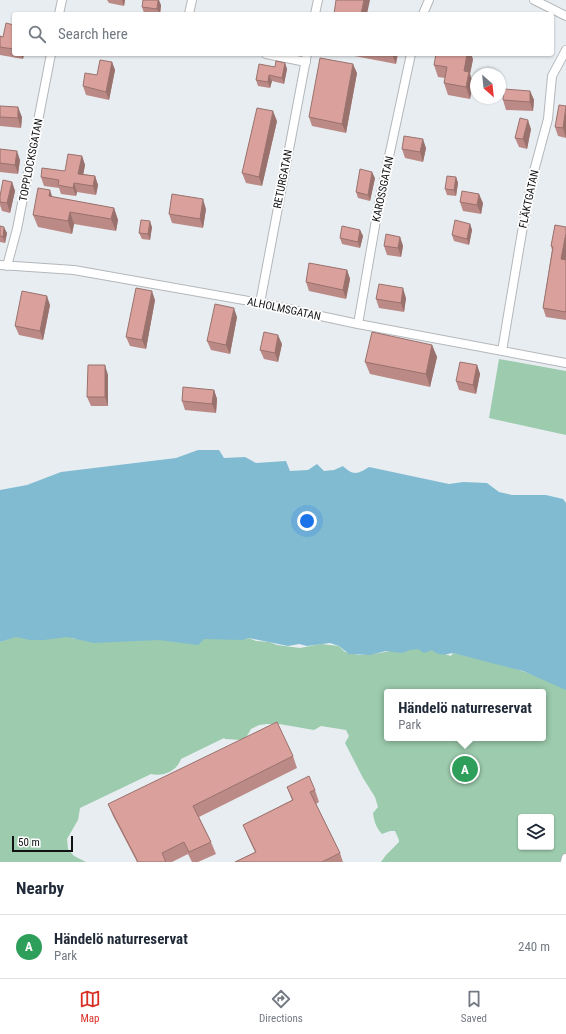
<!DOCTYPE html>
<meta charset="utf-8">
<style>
:root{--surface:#fff;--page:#f2f2f3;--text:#1f2937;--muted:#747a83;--line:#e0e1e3;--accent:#d93025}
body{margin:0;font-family:"Roboto Condensed",sans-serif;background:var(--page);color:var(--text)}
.controls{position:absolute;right:12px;bottom:12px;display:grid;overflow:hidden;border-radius:4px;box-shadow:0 1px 3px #0004}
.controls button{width:36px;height:36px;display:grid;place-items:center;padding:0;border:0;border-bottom:1px solid var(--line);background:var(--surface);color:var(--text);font:20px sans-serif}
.compass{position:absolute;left:470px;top:68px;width:36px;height:36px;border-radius:50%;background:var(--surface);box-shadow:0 1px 3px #0004;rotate:153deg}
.scale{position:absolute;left:12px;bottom:10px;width:61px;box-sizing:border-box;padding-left:4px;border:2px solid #111214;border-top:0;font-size:11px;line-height:14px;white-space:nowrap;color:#111214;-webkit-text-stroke:3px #fff;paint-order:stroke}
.you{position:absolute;left:307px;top:521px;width:14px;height:14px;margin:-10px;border:3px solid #fff;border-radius:50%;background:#1a73e8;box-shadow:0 0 0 6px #1a73e833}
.badge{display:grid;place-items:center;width:26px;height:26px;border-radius:50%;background:var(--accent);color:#fff;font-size:13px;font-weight:700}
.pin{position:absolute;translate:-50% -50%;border:2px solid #fff;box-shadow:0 1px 4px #0006}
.popup{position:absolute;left:384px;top:689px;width:162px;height:52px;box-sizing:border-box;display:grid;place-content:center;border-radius:4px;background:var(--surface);filter:drop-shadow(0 1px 3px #0005);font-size:13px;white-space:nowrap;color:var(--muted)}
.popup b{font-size:15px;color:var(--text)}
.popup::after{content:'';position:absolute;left:50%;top:100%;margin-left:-8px;border:8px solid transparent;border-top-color:var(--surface)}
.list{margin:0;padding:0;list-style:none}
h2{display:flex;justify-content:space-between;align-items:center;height:52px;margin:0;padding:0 16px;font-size:17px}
h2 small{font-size:13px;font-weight:400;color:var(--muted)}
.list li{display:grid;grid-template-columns:26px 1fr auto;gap:12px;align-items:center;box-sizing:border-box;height:64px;padding:0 16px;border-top:1px solid var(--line)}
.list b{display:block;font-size:15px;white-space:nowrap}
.list p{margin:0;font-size:13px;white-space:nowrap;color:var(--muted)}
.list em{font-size:13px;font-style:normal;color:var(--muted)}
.icon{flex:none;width:22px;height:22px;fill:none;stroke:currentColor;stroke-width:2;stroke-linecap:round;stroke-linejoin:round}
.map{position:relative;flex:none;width:566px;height:862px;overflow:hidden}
.search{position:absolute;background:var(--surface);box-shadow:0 1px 3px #0004;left:12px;right:12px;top:12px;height:44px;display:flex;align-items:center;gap:10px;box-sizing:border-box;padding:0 14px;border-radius:4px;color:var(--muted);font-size:15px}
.sheet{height:116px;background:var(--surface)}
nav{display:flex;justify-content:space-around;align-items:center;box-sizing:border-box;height:56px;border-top:1px solid var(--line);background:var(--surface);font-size:11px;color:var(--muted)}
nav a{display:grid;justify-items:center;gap:2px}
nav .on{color:var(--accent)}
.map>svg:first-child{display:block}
.green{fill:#9ccbad;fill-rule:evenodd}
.water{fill:#81bbd2}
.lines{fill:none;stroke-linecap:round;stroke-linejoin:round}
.street-casing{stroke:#b3b7bb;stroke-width:10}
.street{stroke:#fff;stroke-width:8}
.wall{fill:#bb8a86}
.shaded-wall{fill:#99716d}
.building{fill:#daa19c;stroke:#99716d}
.labels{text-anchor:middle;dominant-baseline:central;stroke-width:3.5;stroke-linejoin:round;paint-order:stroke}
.street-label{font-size:11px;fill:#111214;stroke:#fff}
</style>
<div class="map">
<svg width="566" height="862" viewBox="0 0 566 862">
<rect width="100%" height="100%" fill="#e8edf1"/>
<path class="green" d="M499 359 566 371V435L489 418Z
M66 635 74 639 201 638 243 639 249 638 256 641 269 642 277 645 300 648 321 644 339 646 345 652 359 655 380 653 409 647H423L451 656 453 653 501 664 566 686V862H381L386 855 399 842V840L395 831H390L382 834C376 827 374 821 373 813L378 807 375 797 363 778 345 743 349 736 346 730 321 726 314 730 279 724H267L259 725 251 729 247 736 242 740 225 739 224 738 181 759C177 771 163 777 151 774L80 808 78 820 67 839 68 849 74 856 86 862H0V642L17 636ZM387 692H543V738H387ZM521 817H551V847H521Z"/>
<path class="water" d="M198 450H219L224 458 245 457 256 463 286 461 290 471 308 470 317 464 324 471 334 470 343 466C353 476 358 474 369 467L449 484 463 482 487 483 499 492 512 495H546L563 499 566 503V690L523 671 453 653C444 655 439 656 432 650L424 653 418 649 410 650 402 653 386 651 370 655 349 654 339 646 330 643 307 646 299 644 288 646 249 638 242 640 204 639 198 645 159 640 94 643 67 637 44 640H30L16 637 0 642V490L27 485 61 472 176 458Z"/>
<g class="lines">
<defs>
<path id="street" d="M534 0 566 16
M59 14 62 0
M189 14 192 0
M315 14 318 0
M423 14 429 0
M266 54 306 62
M0 265 74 270 260 303 358 324 566 363
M7 266 17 229 51 54
M260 303 307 54
M358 324 379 203 411 54
M502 351 522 232 534 171 548 119 552 76 566 50
M565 862 566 858"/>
</defs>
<use href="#street" class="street-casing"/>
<use href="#street" class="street"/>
</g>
<path class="wall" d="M107 0H125L124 6 109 3Z
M161 5 160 14 144 13 142 7Z
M14 25V54H24L23 59 0 55V36L3 37Z
M344 54H397L398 55 396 64Z
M473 59 470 74 473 84 470 99 448 95 444 83 445 78 438 77 434 65Z
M112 62 115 70 109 100 86 95 83 86 97 75Z
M285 63 287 69 284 84 272 81 270 88 258 86 256 80 275 67Z
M357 73 346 133 312 126 309 117Z
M530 91 534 100 533 111 506 110 503 100Z
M0 106 22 117 21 128 0 126Z
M566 106V138L558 136 555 127Z
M277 121 262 186 246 183 242 173Z
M531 129 527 149 519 147 515 138Z
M426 148 423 162 405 158 402 149Z
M0 149 20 160 18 174 0 172Z
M82 156 85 165 83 174 95 176 98 185 96 195 77 192 76 196 61 194 59 188 44 186 41 177 65 171Z
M456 177 458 183 456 196 447 195 445 189Z
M375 178 370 201 358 198 356 192Z
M12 182 15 191 10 213 2 211 0 205V196Z
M52 197 114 208 118 220 116 231 74 224 72 234 38 227 33 215Z
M460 202 483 203 481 214 463 211Z
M206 209 203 228 172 223 169 214Z
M470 224 472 230 469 245 454 241 452 235Z
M555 225 566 260V320L546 317 543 308 552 250 551 246Z
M0 226 7 233 5 243 0 242Z
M152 227 150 240 142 239 139 233Z
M360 230 363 236 360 248 342 244 340 238Z
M400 237 403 246 401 257 387 255 384 246Z
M347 270 350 279 346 299 309 291 306 282Z
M406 298 404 312 379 308 376 299Z
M155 300 146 349 130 346 126 337Z
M50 305 43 340 19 335 15 326Z
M237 317 230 354 211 350 207 341Z
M282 344 278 362 264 359 260 350Z
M432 345 437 357 430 387 370 374 365 362Z
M477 365 480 374 476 394 459 390 456 381Z
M108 375V406H91L87 397Z
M214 390 217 399 216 413 185 410 182 401Z
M293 756 297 768 199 817 211 842 216 854 198 862H192L188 854 172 862H137L113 816 108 804Z
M287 787 315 790 319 802 316 804 340 853 343 862H235L255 852 248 837 243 825 292 800Z"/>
<path class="shaded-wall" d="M122 0H125L124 6Z
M158 0H159L161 5 160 14 157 9Z
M364 0H370L367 14H361Z
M21 54H24L23 59Z
M392 54H397L396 64Z
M467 54H471L473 59 470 74 473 84 470 99 466 87 464 71Z
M112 62 115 70 109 100 106 92Z
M285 63 287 69 284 84 282 78Z
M353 64 357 73 346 133 342 124Z
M269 75 272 81 270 88 268 82Z
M530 91 534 100 533 111 530 102Z
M18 107 22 117 21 128 18 118Z
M566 110V138L563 128Z
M273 111 277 121 262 186 259 177Z
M528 120 531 129 527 149 523 139Z
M423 139 426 148 423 162 420 152Z
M17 151 20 160 18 174 15 165Z
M82 156 85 165 82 182 78 174Z
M372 172 375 178 370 201 368 195Z
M95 176 98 185 96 195 93 186Z
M456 177 458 183 456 196 454 190Z
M12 182 15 191 10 213 7 203Z
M74 183 77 192 76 196 73 188Z
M50 190 54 202 49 196Z
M479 194 483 203 481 214 477 205Z
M203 199 206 209 203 228 200 219Z
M114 208 118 220 116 231 111 219Z
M70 212 74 224 72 234 68 221Z
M150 221 152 227 150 240 148 234Z
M470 224 472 230 469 245 467 239Z
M4 227 7 233 5 243 3 237Z
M360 230 363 236 360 248 358 242Z
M566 233V258L564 268 561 259Z
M400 237 403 246 401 257 398 248Z
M347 270 350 279 346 299 343 290Z
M403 288 406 298 404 312 401 303Z
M152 291 155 300 146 349 142 340Z
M47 296 50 305 43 340 40 331Z
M234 308 237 317 230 354 226 345Z
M278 335 282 344 278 362 275 353Z
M432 345 437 357 430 387 426 374Z
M105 365 108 375V406L105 397Z
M477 365 480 374 476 394 473 385Z
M214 390 217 399 216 413 212 404Z"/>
<path class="building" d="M143 0H158L157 9 142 7Z
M336 0H364L361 14H334Z
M6 23 14 25V49L0 47V36L3 37Z
M436 54H467L464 71 469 72 466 87 444 83 447 67 434 65Z
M320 58 353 64 342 124 309 117Z
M100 60 112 62 106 92 83 86 85 73 97 75Z
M276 61 285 63 282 78 269 75 268 82 256 80 259 64 275 67Z
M504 89 530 91V102L503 100Z
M559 105 566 106 563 128 555 127Z
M0 106 18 107V118L0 117Z
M257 108 273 111 259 177 242 173Z
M520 118 528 120 523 139 515 138Z
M404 136 423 139 420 152 402 149Z
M0 149 17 151 15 165 0 163Z
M68 154 82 156 78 174 95 176 93 186 74 183 73 188 58 185 59 180 41 177 42 168 65 171Z
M360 169 372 172 368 195 356 192Z
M447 176 456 177 454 190 445 189Z
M3 180 12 182 7 203 0 202V196Z
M38 188 50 190 49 196 114 208 111 219 70 212 68 221 33 215Z
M462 191 479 194 477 205 460 202Z
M172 194 203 199 200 219 169 214Z
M141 220 150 221 148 234 139 233Z
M455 220 470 224 467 239 452 235Z
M555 225 566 227V233L561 259 566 260V312L543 308 553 247 551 246Z
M0 226 4 227 3 237 0 236Z
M342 226 360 230 358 242 340 238Z
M386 234 400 237 398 248 384 246Z
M309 263 347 270 343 290 306 282Z
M379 284 403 288 401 303 376 299Z
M136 288 152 291 142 340 126 337Z
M22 291 47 296 40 331 15 326Z
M215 304 234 308 226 345 207 341Z
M264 332 278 335 275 353 260 350Z
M372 332 432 345 426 374 365 362Z
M460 362 477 365 473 385 456 381Z
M88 365H105V397H87Z
M183 387 214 390 212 404 182 401Z
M277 722 293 756 193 806 211 842 189 852 184 842 162 853 166 862H138L108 804Z
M309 776 315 790 310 792 340 853 322 862H235L256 852 243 825 293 800 287 787Z"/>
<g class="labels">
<g class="street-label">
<text transform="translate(31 160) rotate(-79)">TOPPLOCKSGATAN</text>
<text transform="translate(283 179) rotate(-79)">RETURGATAN</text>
<text transform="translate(383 189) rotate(-78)">KAROSSGATAN</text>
<text transform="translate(529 199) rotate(-78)">FLÄKTGATAN</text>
<text transform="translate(284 309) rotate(12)">ALHOLMSGATAN</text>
</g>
</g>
</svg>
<div class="controls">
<button><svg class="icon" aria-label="layers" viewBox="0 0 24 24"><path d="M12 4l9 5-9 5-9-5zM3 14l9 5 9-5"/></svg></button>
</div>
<svg class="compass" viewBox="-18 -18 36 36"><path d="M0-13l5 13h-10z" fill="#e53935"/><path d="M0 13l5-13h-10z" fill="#747a83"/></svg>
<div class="scale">50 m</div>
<div class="you"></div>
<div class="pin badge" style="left:465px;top:769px;background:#2e9e5b">A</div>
<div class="popup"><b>Händelö naturreservat</b>Park</div>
<div class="search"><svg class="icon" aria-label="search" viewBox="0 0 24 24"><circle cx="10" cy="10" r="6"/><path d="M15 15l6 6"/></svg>Search here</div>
</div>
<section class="sheet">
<h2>Nearby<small></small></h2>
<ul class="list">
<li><span class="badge" style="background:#2e9e5b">A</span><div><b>Händelö naturreservat</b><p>Park</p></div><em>240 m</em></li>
</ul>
</section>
<nav>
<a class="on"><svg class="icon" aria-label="map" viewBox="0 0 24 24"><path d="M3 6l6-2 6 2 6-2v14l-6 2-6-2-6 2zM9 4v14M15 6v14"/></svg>Map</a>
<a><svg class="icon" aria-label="directions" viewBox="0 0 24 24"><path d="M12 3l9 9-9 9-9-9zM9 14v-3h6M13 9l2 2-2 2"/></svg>Directions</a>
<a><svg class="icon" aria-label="saved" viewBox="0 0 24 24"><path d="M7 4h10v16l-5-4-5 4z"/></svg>Saved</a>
</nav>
